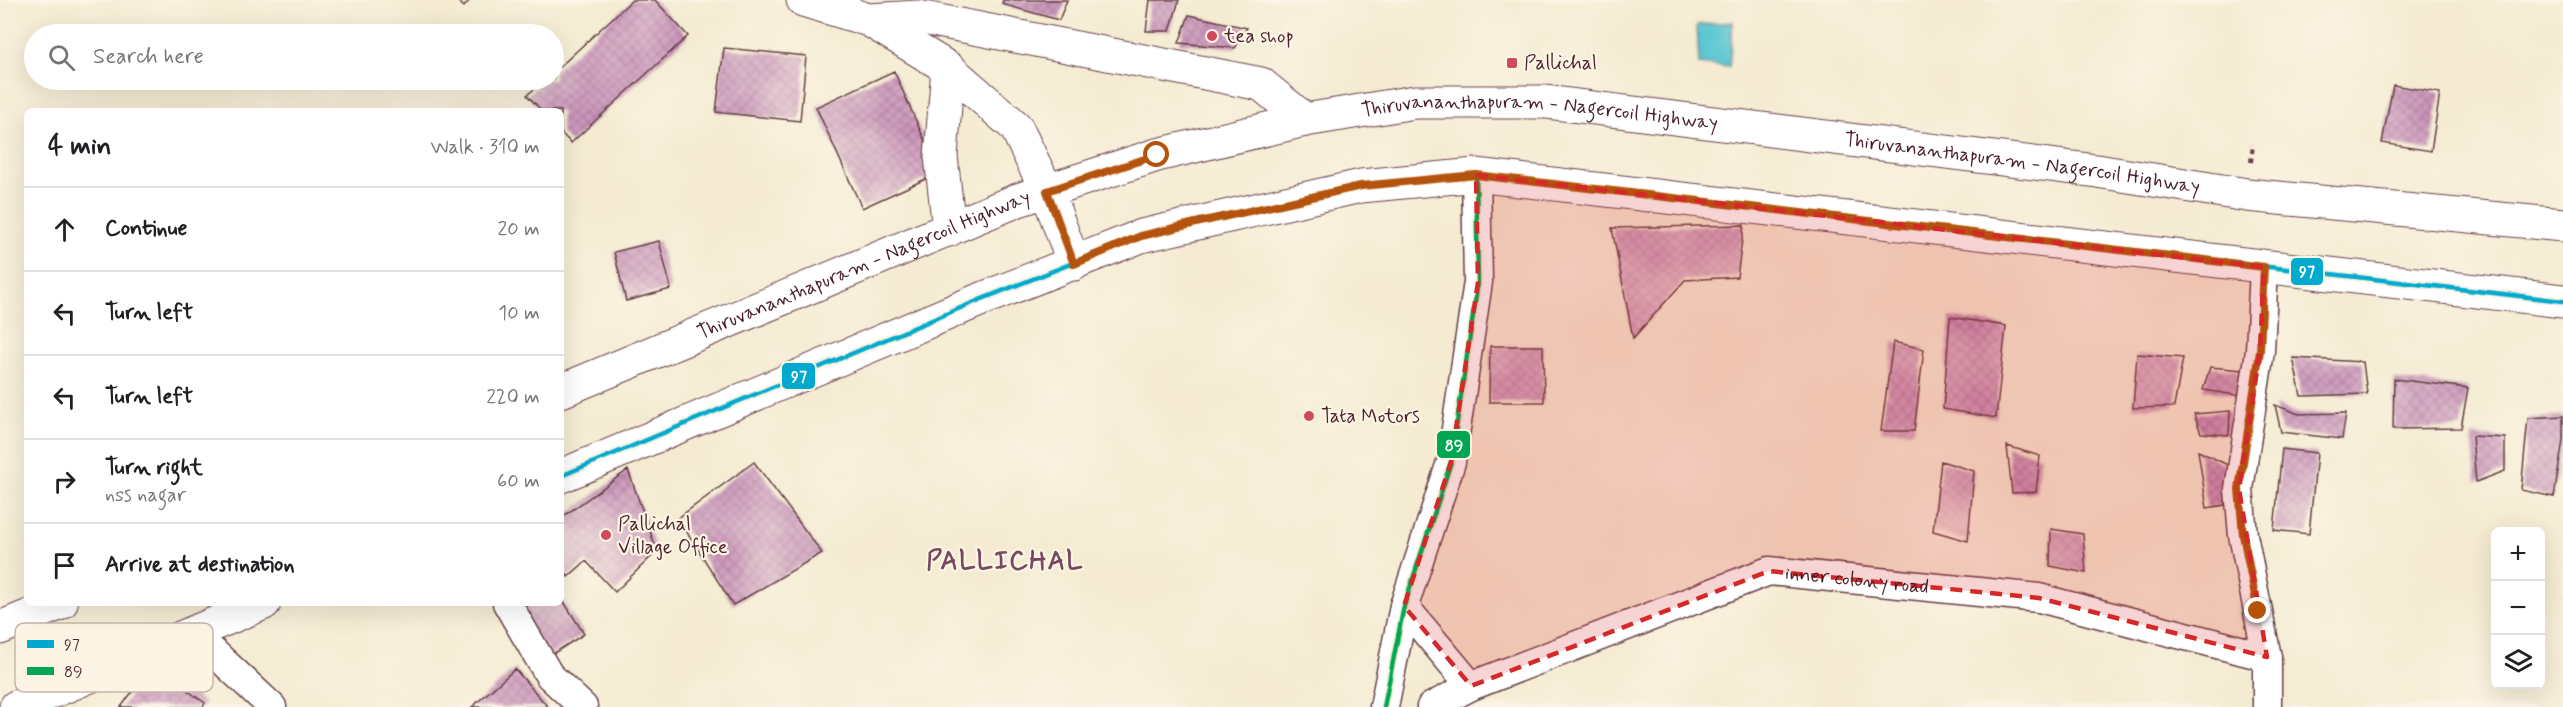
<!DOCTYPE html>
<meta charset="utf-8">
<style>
:root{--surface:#fff;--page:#f6f6f6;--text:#202124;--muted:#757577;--line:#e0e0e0}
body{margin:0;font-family:Mynerve,sans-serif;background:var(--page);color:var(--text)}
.controls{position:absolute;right:18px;bottom:18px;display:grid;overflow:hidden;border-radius:9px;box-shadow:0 6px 24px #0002}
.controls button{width:54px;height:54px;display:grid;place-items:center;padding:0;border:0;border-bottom:2px solid var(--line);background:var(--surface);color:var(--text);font:30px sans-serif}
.stop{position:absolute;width:18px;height:18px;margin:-14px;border:4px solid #b45309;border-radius:50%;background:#fff}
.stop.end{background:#b45309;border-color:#fff;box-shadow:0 2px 6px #0008}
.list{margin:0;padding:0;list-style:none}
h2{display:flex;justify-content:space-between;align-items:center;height:78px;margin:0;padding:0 24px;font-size:26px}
h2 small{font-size:20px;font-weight:400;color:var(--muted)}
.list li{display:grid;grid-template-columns:39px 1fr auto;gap:18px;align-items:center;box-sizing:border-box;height:84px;padding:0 24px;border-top:2px solid var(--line)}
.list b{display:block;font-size:22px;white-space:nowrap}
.list p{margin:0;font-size:20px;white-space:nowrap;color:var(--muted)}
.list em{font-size:20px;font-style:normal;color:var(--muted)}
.icon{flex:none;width:33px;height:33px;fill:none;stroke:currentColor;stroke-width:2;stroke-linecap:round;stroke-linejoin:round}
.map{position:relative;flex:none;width:2563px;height:707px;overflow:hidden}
.search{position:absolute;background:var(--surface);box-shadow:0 6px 24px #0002;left:24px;top:24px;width:540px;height:66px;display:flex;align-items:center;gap:15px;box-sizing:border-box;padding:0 21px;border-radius:33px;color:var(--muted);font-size:22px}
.panel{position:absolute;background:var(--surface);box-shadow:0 6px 24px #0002;left:24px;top:108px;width:540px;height:498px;border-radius:9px}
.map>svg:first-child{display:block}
.water{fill:#5ac6d2;stroke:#52727e;stroke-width:1.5}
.building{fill:url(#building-cross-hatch)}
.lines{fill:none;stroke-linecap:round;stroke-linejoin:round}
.street-casing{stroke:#643e44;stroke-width:31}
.secondary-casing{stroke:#643e44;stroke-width:35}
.primary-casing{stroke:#643e44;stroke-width:35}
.path{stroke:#643e44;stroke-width:4;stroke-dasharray:4.5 4.5;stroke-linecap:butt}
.street{stroke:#fff;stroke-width:28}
.secondary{stroke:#fff;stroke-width:33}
.primary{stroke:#fff;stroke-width:33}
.bus-1-casing{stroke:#fcf5e5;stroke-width:9}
.bus-2-casing{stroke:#fcf5e5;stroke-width:9}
.bus-1{stroke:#00a9ce;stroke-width:4.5}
.bus-2{stroke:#00a651;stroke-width:4.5}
.route{stroke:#b45309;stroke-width:8}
.marked{fill:#d62828;fill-opacity:0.2;stroke:#d62828;stroke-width:4.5;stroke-dasharray:12 8;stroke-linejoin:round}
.poi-dot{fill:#d1495b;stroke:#fcf5e5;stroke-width:2}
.labels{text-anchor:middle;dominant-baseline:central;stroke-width:4.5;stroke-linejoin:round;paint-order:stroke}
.poi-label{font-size:20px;fill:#4a1f2b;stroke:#fcf5e5;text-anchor:start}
.street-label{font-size:20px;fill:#4a1f2b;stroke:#fcf5e5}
.district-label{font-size:26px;font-weight:bold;letter-spacing:1.5px;fill:#77485e;stroke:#fcf5e5}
.key{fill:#fcf5e5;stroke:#c7b5ad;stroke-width:1.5}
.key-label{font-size:16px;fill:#4a1f2b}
.line-badge{stroke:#fcf5e5;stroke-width:2}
.badge-label{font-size:16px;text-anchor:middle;font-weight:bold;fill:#fff}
</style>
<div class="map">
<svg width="2563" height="707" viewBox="0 0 2563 707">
<defs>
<pattern id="building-cross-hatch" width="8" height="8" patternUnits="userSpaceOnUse" patternTransform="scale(1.5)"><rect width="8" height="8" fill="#cb94bc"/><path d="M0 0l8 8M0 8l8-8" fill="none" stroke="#a77899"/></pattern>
</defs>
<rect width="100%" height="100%" fill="#fcf5e5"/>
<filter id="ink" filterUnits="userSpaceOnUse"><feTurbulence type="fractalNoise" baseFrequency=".0167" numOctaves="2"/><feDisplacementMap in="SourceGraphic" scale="12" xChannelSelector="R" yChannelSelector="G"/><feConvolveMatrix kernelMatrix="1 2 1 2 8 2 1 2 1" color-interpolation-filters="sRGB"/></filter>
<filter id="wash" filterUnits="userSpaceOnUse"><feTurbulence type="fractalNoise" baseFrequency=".008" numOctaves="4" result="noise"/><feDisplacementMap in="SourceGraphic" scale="24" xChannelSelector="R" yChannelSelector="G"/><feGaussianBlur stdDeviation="1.35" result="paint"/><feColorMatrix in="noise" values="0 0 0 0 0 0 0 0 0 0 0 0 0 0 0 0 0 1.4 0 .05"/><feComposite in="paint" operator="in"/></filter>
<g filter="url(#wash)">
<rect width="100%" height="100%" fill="#f4ebd2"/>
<path class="water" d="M1733 22 1729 67 1699 64 1697 25Z"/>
<g id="blocks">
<path class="building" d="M457 0H470L464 7Z
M632 0H655L688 36 571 143 561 133V111H542L527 95 545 80H554V72Z
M1003 0H1067L1059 20 1002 4Z
M1150 0H1179L1170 31H1146Z
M1189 15 1247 28 1235 48 1179 43Z
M724 48 806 56 800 121 716 112Z
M894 71 939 173 862 208 816 107Z
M2393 85 2440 93 2431 151 2382 143Z
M1744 225 1737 277 1685 280 1633 338 1612 228Z
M659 241 671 289 626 301 614 252Z
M1950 317 2006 326 1996 418 1943 409Z
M1893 342 1924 349 1914 431H1881Z
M1490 346H1543L1544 402H1489Z
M2137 354 2183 358 2174 407 2133 408Z
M2293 358 2363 362 2367 394 2301 396Z
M2210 367 2243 370 2242 396 2203 390Z
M2394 379 2468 388 2461 428 2393 429Z
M2275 405 2299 414 2346 413 2342 439 2281 432Z
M2230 411 2229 435 2201 433 2194 414Z
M2563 416V440L2554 497 2521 490 2528 418Z
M2472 436 2505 438V471L2476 482Z
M2007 446 2040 456 2036 492 2012 493Z
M2282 449 2317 453 2309 534 2274 530Z
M2198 451 2228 465 2225 505 2207 508Z
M1941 461 1974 471 1968 541 1933 531Z
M754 462 822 553 733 605 678 518Z
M628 470 657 551 615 592 586 561 568 577 561 561V518Z
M2051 529 2083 534 2086 573 2050 566Z
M561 597 584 634 548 657 514 603H561Z
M152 665 205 703 203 707H121Z
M515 669 548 707H472Z"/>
</g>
</g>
<g filter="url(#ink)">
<use href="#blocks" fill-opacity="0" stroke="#643e44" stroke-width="1.5"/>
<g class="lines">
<defs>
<g id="street">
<path d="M2264 267 2260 351 2239 489 2243 535 2267 657V707"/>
<path d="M507 603 549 675 583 707"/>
<path d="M1404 606 1471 686"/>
<path d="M188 635 209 648 272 707"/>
<path d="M1384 707 1404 606 1451 462 1478 282 1476 175"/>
<path id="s1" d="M1431 707 1471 686 1769 571 2039 598 2267 657"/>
</g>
<path id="secondary" d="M803 0 869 20 918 17 1261 84 1305 120
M869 20 948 68 1016 127 1047 191 1074 264
M948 68 941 156 949 230"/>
<g id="primary">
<path id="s2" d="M561 391 1018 200 1157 155 1305 120 1415 102H1546L2097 171 2247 195 2563 225"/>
<path d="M561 476 977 301 1141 236 1361 186 1476 175 2563 301"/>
<path d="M0 628 61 603"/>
<path d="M16 707 264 603"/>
</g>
</defs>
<use href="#street" class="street-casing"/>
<use href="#secondary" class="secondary-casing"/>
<use href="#primary" class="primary-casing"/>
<path class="path" d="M2251 162 2253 144"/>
<use href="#street" class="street"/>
<use href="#secondary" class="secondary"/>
<use href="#primary" class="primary"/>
<defs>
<path id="bus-1" d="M561 476 977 301 1141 236 1361 186 1476 175 2563 301"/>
<path id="bus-2" d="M1384 707 1404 606 1451 462 1478 282 1476 175"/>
</defs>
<use href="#bus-1" class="bus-1-casing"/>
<use href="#bus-2" class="bus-2-casing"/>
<use href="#bus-1" class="bus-1"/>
<use href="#bus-2" class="bus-2"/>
</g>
</g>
<g class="lines" filter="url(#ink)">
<path class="route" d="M1157 155 1047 191 1074 264 1141 236 1204 221 1361 186 1476 175 2264 267 2260 351 2239 489 2243 535 2258 611"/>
</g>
<path class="marked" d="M1476 175 2264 267 2260 351 2239 489 2267 657 2039 598 1769 571 1471 686 1404 606 1451 462 1478 282Z"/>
<g class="poi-dot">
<circle cx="1212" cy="36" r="6"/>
<rect x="1506" y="57" width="12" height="12" rx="3"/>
<circle cx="1309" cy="416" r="6"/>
<circle cx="606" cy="535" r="6"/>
</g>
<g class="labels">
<g class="poi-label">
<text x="1224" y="36">tea shop</text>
<text x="1524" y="63">Pallichal</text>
<text x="1321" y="416">Tata Motors</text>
<text x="618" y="524">Pallichal<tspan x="618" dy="23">Village Office</tspan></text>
</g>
<g class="street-label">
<text stroke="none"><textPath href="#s2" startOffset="1030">Thiruvananthapuram - Nagercoil Highway</textPath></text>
<text stroke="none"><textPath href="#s2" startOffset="1516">Thiruvananthapuram - Nagercoil Highway</textPath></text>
<text stroke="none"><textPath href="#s2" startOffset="328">Thiruvananthapuram - Nagercoil Highway</textPath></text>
<text stroke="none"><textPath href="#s1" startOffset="453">inner colony road</textPath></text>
</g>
<g class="district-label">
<text x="1005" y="562">PALLICHAL</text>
</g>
</g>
<rect x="15" y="623" width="198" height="69" rx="9" class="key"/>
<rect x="27" y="640" width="27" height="8" fill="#00a9ce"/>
<rect x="27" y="667" width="27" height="8" fill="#00a651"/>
<g class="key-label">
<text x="64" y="650">97</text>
<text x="64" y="677">89</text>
</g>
<g class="line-badge">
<rect x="2290" y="257" width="34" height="29" rx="6" fill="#00a9ce"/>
<rect x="781" y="362" width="35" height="28" rx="6" fill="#00a9ce"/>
<rect x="1436" y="430" width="35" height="29" rx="6" fill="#00a651"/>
</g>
<g class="badge-label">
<text x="2307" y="277">97</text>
<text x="799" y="382">97</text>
<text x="1454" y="451">89</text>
</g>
</svg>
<div class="controls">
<button>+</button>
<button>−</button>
<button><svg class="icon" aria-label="layers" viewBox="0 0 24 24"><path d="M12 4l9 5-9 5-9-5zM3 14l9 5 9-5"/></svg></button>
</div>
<div class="stop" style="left:1157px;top:155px"></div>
<div class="stop end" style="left:2258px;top:611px"></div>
<div class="search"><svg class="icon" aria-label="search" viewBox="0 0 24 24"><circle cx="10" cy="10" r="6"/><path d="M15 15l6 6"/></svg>Search here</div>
<section class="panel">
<h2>4 min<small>Walk · 310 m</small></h2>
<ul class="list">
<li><svg class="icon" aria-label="ahead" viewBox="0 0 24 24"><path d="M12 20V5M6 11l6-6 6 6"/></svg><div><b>Continue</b></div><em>20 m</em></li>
<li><svg class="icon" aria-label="left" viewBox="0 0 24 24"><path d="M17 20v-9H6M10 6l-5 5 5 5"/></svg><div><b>Turn left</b></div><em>10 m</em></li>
<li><svg class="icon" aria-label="left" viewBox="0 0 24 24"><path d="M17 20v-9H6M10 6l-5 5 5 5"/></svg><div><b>Turn left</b></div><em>220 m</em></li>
<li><svg class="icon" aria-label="right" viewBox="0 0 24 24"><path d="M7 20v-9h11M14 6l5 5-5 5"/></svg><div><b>Turn right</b><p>nss nagar</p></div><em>60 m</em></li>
<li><svg class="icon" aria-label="arrive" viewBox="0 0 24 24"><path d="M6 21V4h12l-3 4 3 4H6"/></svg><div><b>Arrive at destination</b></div></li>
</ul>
</section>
</div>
